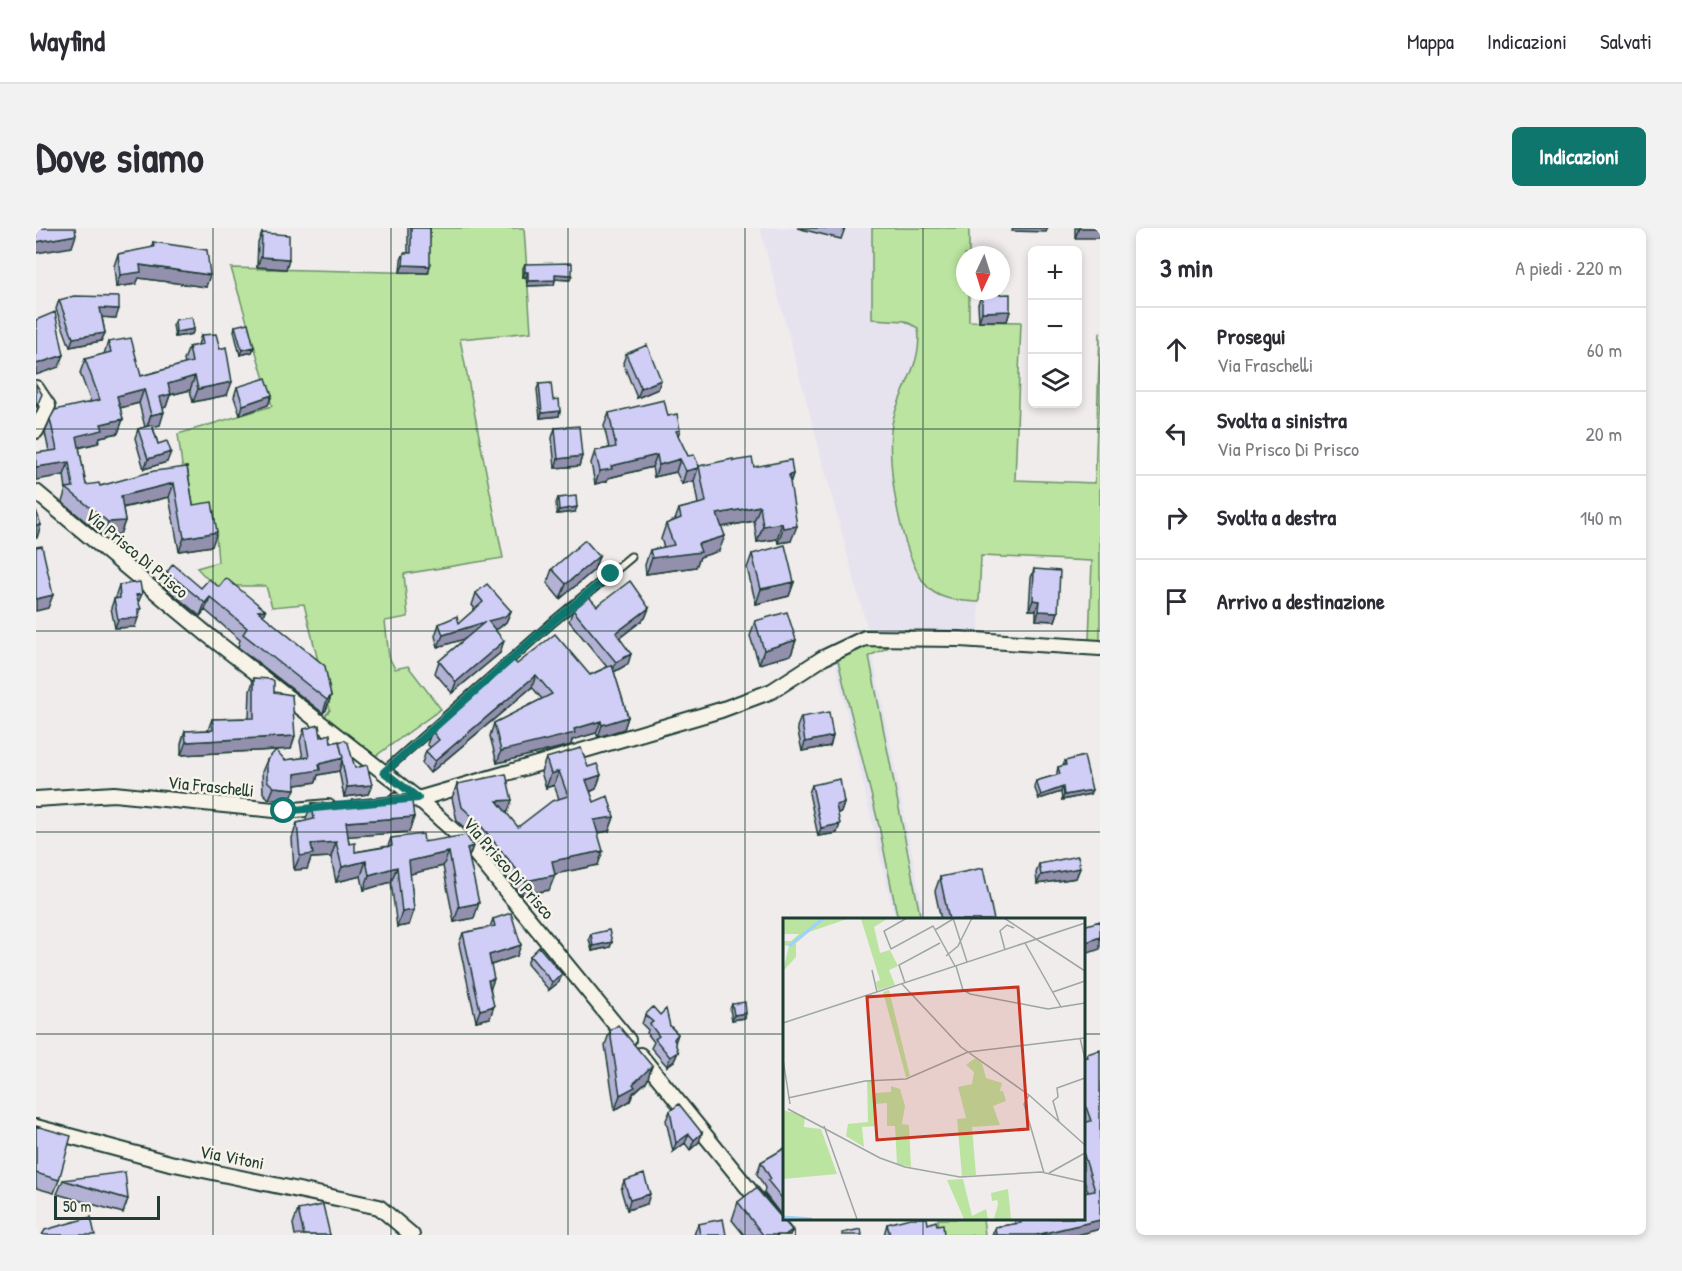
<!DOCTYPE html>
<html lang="it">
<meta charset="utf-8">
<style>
:root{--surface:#fff;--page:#f2f2f3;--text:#2b2b33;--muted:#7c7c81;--line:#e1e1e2;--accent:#0f766e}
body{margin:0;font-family:"Patrick Hand",sans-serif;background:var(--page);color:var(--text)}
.controls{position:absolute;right:18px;top:18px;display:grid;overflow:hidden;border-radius:9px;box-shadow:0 3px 9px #0003}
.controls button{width:54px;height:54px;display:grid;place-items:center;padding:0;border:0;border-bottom:2px solid var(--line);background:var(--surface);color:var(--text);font:30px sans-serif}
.compass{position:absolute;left:920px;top:18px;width:54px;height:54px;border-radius:50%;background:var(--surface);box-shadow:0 3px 9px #0003;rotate:184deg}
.scale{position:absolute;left:18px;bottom:15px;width:106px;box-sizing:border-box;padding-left:6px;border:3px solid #1f3d34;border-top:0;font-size:16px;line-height:21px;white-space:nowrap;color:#1f3d34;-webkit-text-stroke:4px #f7f3e8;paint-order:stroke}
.stop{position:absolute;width:18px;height:18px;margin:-14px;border:4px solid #0f766e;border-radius:50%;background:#fff}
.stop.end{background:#0f766e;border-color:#fff;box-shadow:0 2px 6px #0008}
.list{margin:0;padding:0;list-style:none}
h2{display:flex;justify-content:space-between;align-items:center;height:78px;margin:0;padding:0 24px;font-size:26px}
h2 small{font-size:20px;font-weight:400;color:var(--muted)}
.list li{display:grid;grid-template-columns:39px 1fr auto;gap:18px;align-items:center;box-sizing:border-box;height:84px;padding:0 24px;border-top:2px solid var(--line)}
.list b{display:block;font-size:22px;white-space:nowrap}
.list p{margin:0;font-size:20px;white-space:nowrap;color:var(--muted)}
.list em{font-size:20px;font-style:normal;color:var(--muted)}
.icon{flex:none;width:33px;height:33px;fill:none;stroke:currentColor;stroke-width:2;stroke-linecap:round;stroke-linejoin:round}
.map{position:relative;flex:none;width:1064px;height:1007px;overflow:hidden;border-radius:9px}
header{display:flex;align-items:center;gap:36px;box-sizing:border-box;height:84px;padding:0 30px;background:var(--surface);border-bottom:2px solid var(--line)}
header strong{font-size:28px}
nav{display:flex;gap:33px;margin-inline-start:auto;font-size:21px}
.intro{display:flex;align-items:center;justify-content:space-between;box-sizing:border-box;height:144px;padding:0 36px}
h1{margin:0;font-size:42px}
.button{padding:15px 27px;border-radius:9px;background:var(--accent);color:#fff;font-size:21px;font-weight:700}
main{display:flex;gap:36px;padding:0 36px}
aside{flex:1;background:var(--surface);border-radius:9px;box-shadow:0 3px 9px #0003}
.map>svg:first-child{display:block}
.built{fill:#e6e3ef}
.green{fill:#bbe4a0;stroke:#6d906a;stroke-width:1.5}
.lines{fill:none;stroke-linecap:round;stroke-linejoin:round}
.lane-casing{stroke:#1f3d34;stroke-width:11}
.street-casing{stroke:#1f3d34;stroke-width:18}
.lane{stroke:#f7f3e8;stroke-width:7}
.street{stroke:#f7f3e8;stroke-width:14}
.wall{fill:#b3b1d4;stroke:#1f3d34;stroke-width:1.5}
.shaded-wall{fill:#9290ad;stroke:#1f3d34;stroke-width:1.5}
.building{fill:#d0cef7;stroke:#1f3d34;stroke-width:1.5}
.route{stroke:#0f766e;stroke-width:8}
.grid{fill:none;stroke:#1f3d34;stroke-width:1.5;stroke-opacity:0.55}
.labels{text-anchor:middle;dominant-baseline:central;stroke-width:5;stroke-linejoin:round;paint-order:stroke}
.street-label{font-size:18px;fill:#1f3d34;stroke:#f7f3e8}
.inset-river{fill:none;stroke:#9dd2fb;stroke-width:3}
.inset-road{fill:none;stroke:#9ca6a2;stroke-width:1.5}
.view{fill:#c8321e;fill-opacity:0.15;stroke:#c8321e;stroke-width:3}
.inset-edge{fill:none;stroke:#1f3d34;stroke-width:3}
</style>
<header>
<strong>Wayfind</strong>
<nav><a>Mappa</a><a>Indicazioni</a><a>Salvati</a></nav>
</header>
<div class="intro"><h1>Dove siamo</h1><a class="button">Indicazioni</a></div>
<main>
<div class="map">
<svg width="1064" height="1007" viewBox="0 0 1064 1007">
<rect width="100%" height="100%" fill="#efeceb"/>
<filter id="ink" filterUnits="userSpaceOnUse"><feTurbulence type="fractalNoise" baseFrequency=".0167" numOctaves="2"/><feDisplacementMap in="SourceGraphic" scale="12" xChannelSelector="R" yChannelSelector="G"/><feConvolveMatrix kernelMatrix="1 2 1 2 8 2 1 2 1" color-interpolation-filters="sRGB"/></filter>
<g filter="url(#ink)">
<path class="built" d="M724 0H836V91L869 93 882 100 884 114 876 144 916 372 943 374V406L832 403Z
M830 418 837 428 889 692H859L798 430Z"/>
<path class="green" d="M392 0H488L495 104 424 111 467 330 368 346 372 389 349 393 353 429 359 441 372 438 405 481 338 529 288 489 294 482 268 376 236 379 230 358H178L161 340 182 334 178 282 152 284 142 206 236 178 195 40 393 45Z
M836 0H933V27H929V63H933V93L985 94 979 252 1059 255 1064 104V413L1053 412 1056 333 945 328 943 374C928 373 912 373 899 365 866 346 849 232 856 196 862 163 888 136 882 100L869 93 836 91Z
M830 418 853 419 833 428 885 692H862L843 598 801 429Z
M902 991H947L949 1007H908L903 1002Z"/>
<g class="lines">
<defs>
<path id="lane" d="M347 544 518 393 595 329"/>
<path id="street" d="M0 160 12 178 0 203
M0 264 173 408 382 571 430 614 592 812
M0 571 78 566 248 583 292 579
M359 573 382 571 685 482 736 463 787 430 829 410 924 411 1064 420
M604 827 750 1007
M0 899 134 935 343 979 376 1007"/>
</defs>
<use href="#lane" class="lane-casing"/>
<use href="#street" class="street-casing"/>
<use href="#lane" class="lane"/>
<use href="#street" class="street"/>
</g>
<path class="wall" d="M372 0H394L392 45 364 44 365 32 368 25H372Z
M761 0H809L805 11Z
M1039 0H1064L1039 10Z
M226 5 253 31 250 41 221 39 222 15Z
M117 14 170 59 103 50 100 56 80 59 78 38 82 26 115 20Z
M489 36 534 52 519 51 518 57 491 58 490 49H487V40Z
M946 67 974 83 971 93H943L942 76Z
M23 72 80 90 66 89 69 105 65 113 34 119 20 81Z
M139 92 158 101 156 106 139 109 137 97Z
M199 98 218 119 216 124 204 127 198 103Z
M165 107 191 167 157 174 154 162 134 167 130 179 127 180 124 197 117 199 122 216 131 234 108 241 99 210 102 201 109 199 103 175 84 180 87 191 82 205 64 209 62 215 43 220 50 257 64 258 151 239 157 277 176 318 143 323 133 269 87 280 89 293 84 306 67 308 26 274 30 261 28 247 13 223 9 205 14 191 55 174 44 145 49 131 68 126 72 114 105 148 149 136 148 132 153 119 162 117Z
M590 126 622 161 601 170 587 135Z
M503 156 524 183 523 188 504 190 501 161Z
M201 159 236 167 232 177 204 187 198 169Z
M573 185 632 188 644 202 642 208 652 228 663 238 697 233 718 239 757 246 754 255 755 313 742 315 741 311 721 314 718 293 686 299 683 323 664 329 660 339 610 346 609 337 614 322 628 319 625 311 630 296 639 292 643 281 662 276 658 253 646 256 640 244 618 249 616 239 572 250 571 253 559 256 555 235 559 223 573 220 568 198Z
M519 200 546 228 543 238 519 240 516 210Z
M522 270 539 284 521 286 520 275Z
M716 326 758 354 753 368 720 376 711 340Z
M563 328 558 342 524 371 511 355 516 341Z
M998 341 1022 384 1019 393 1000 392V382H993L995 350Z
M131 344 165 360 183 359 229 382 227 388 295 468 290 482 287 485 202 419 204 412 169 382 164 388 126 357Z
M83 357 102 375 99 399 79 400 75 380 78 371 80 370V366Z
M440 365 475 383 470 394 463 400 459 402 464 425 416 465 399 445 403 433 430 410 402 419 399 408 403 396 423 395 439 381 436 377Z
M561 378 613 380 609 390 583 410 592 436 578 444 592 489 588 501 562 509 560 505 536 512 535 517 461 535 454 508 458 495 506 471 496 459 394 545 386 535 390 523 395 520 391 516 396 503 481 436 554 447 571 439 533 393 537 382Z
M719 393 760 412 755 427 723 436 714 408Z
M218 450 238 464 255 521 145 527V516L149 503 172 502 176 491 213 490 214 463Z
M765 489 797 508 794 518 766 523 761 499Z
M268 501 295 515 336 557 332 566 308 569 303 542V543L282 547 280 554 259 557 254 573 233 571 227 565 226 544 231 532H249L267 530 264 513Z
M510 530 552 539 560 561 554 564 558 574 578 589 573 603 562 605V637L518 646 513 662 485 667 437 608 421 593 416 570 421 556 482 599 523 571 518 557 510 560 505 544Z
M1029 533 1054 566 1026 572 1025 564 1003 571 998 558 1000 553 1021 547V544L1022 539 1027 538Z
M776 557 808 575 805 584 801 585V605L782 608 773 565Z
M316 572 378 589 373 604 312 608 313 616 319 624 352 618 355 610 437 618 433 629 438 690 418 694 407 638 374 646 378 682 373 697 361 699 355 654 328 662 325 648 300 654 295 629 275 630 271 641 258 642 256 610 261 595 271 593 270 590 276 575H315Z
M1003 636 1044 640 1040 650 1001 656 1000 645Z
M904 649 958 692H905L899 663Z
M457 691 481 728 455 737 454 790 440 793 423 716 427 705 454 699Z
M555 706 576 714 574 719 556 723 553 711Z
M494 728 523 754 513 762 491 736Z
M696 776 709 790 696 792 694 781Z
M609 787 634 798 642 806 639 815 642 824 638 833 631 838 615 820 618 814 611 805 612 802 606 796Z
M574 803 611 853 597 866 594 873 579 882 569 817Z
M1051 826 1064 1001 1041 1007H956L959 999 979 996V990H1047L1052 964 1047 948V830L1050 829Z
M634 883 663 914 654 922 649 915 637 924 630 892Z
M0 898 23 952 18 965 0 960Z
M749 920V984L745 987 728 965 729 960 721 946 725 934Z
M27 952 92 971 87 985 21 966Z
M588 953 611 976 591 982 585 962Z
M702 974 756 1002 754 1007H708L696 992Z
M262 982 294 1007H259L257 996Z
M662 996 690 1007H658Z
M851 996H892L901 997 908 1007H848Z"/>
<path class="shaded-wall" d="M977 0H1012L1010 4 976 3Z
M1043 0H1064V10H1039Z
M40 7 36 19 0 25V14Z
M225 29 253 31 250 41 221 39Z
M104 37 174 47 170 59 103 50 100 56 80 59 84 47Z
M367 37 394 38 392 45 364 44Z
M489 44H492L490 49H487Z
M519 46 536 47 534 52 517 51Z
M519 52 518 57 491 58 492 53Z
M64 80 83 81 80 90 61 89Z
M974 83 971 93H943L946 84Z
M158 101 156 106 139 109 140 104Z
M69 105 65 113 34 119 37 110Z
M218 119 216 124 204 127 206 122Z
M28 127 23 139 0 147V136Z
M159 148 154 162 134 167 130 179 120 182 124 169 132 156Z
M625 152 622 161 601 170 605 160Z
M196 154 191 167 157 174 162 161Z
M108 161 103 175 76 182 81 168Z
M236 167 232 177 204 187 207 177Z
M524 183 523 188 504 190 506 185Z
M128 184 124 197 110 201 115 187Z
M87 191 82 205 64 209 62 215 36 221 41 208 65 196Z
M135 224 131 234 108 241 112 231Z
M621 227 616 239 572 250 571 253 559 256 564 243 575 238Z
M546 228 543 238 519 240 522 231Z
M644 231 640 244 618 249 623 237Z
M33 234 28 247 0 252V239Z
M662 240 658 253 646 256 650 243Z
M757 246 752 261 753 247Z
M138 255 133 269 80 281 85 268Z
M724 278 718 293 675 301 681 286Z
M541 279 539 284 521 286 523 282Z
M89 293 84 306 67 308 72 294Z
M746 295 741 311 721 314 727 298Z
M0 297H5L1 310H0Z
M761 298 755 313 742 315 747 300Z
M181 304 176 318 143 323 148 310Z
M689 308 683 323 664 329 660 339 610 346 616 330Z
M563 328 558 342 524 371 530 356Z
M758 354 753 368 720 376 725 361Z
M106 366 102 375 100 367Z
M17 367 12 380 0 383V371Z
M174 369 169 382 164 388 169 375Z
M997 372 1004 373 1000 382H993Z
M613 380 609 390 576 416 580 405Z
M102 381H105L99 399 79 400 82 391Z
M229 382 224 396 222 383Z
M475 383 470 394 463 400 448 405 452 393Z
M1003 383 1022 384 1019 393 1000 392Z
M449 394 445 406 402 419 407 407Z
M760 412 755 427 723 436 728 422Z
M468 413 464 425 416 465 420 454Z
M595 426 592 436 576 445 580 434Z
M500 447 496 459 394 545 399 533Z
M295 468 290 482 287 485 291 472Z
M592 489 588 501 562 509 566 497Z
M565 493 560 505 536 512 535 517 461 535 465 523Z
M259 508 255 521 145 527 150 514Z
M797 508 794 518 766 523 769 514Z
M307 530 303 543 282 547 280 554 254 558 259 546 283 536Z
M523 543 518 557 510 560 515 546Z
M565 547 560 561 545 567 550 552Z
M336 557 332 566 308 569 311 559Z
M238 559 259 561 254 573 233 571Z
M1027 559 1025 564 1003 571 1005 567Z
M1056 562 1054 566 1026 572 1028 567Z
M476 572 471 586 461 573Z
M808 575 805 584 797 586 800 577Z
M378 589 373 604 304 609 310 594Z
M578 589 573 603 553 606 558 592Z
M804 596 801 605 782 608 785 600Z
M300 614 295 629 275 630 271 641 258 642 264 628 275 616Z
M437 618 431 633V620Z
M567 623 562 637 510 648 516 633Z
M413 624 407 638 367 648 373 633Z
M330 633 325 648 300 654 306 639Z
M361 639 355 654 328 662 333 647Z
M1044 640 1040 650 1001 656 1005 647Z
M519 647 513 662 485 667 490 653Z
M443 675 438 690 418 694 423 679Z
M378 682 373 697 361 699 366 684Z
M1064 709V721L1047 727 1048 715Z
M576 714 574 719 556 723 557 718Z
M485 717 481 728 449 739 453 727Z
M526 746 523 754 513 762 516 754Z
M458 751 454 762 452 752Z
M458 778 454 790 440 793 444 782Z
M710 785 709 790 696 792 698 787Z
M642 824 638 833 631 838 634 829Z
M616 838 611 853 597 865 594 873 579 882 584 867Z
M666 905 663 914 654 922 658 912Z
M653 906 649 915 637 924 640 915Z
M614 966 611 976 591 982 594 972Z
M749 975V984L745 987Z
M1064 992V1001L1041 1007H1000Z
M756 1002 754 1007H749Z"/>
<path class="building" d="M0 0H39L40 7 0 14Z
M375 0H394V38L367 37 368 25H375Z
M226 5 253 7V31L225 29Z
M117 14 171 22 174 47 104 37 105 44 84 47 82 26 118 19Z
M536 35V47L519 46V52L492 53V44H489V36Z
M974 66V83L946 84V67Z
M38 68 83 69V81L64 80 69 105 37 110 23 72Z
M19 84 28 127 0 136V92Z
M156 89 158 101 140 104 139 92Z
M212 95 218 119 206 122 199 98Z
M180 106 184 121 190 119 196 154 162 161 159 148 132 156 135 166 124 169 128 184 115 187 108 161 81 168 87 191 65 196 67 202 41 208 50 257 63 255 64 258 118 243 151 239 157 277 176 274 181 304 148 310 138 255 85 268 89 293 72 294 30 260 37 259 33 234 0 239V225L21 222 14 191 19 182 64 172 49 131 75 124 72 114 95 110 105 148 156 134 153 119 167 116 165 107Z
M611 117 625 152 605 160 590 126Z
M230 150 236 167 207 177 201 159Z
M515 155 517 172 523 171 524 183 506 185 503 156Z
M0 156 6 166 0 180Z
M628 172 632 188 641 186 644 202 640 203 652 228 658 227 663 238 662 240 650 243 644 231 623 237 621 227 575 238 576 241 564 243 559 223 580 219 573 185Z
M116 197 122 216 131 213 135 224 112 231 102 201Z
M543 198 546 228 522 231 519 200Z
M716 230 718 239 755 232 757 246 753 247 761 298 747 300 746 295 727 298 724 278 681 286 689 308 662 316 665 324 616 330 614 322 638 317 630 296 645 290 643 281 670 274 663 238 697 231V233Z
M540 268 541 279 523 282 522 270Z
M0 282 5 297H0Z
M549 312 563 328 530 356 516 341Z
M749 317 758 354 725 361 716 326Z
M6 318 17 367 0 371V319Z
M137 336 165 360 173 351 183 359 190 350 229 382 222 383 289 438 295 468 291 472 207 406 211 400 174 369 169 375 131 344Z
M998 341 1024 343 1022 384 1003 383 1004 373 997 372Z
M594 353 613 380 580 405 595 426 580 434 537 382 553 369 561 378Z
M104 354 106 366 100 367 105 381H102V390L82 391 78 371 84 370 83 357Z
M451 356 475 383 468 389 452 393 468 413 420 454 403 433 449 394 407 407 403 396 421 388 423 395 447 374 440 365Z
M751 384 760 412 728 422 719 393Z
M519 406 554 447 576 437 592 489 566 497 565 493 538 501 539 505 465 523 458 495 516 466 500 447 399 533 390 523 403 512 396 503 477 432 481 436Z
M218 450 235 451 238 453V464L256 467 259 508 150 514 149 503 177 502 176 491 218 490Z
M793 484 797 508 769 514 765 489Z
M283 497 285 509 294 506 295 515 303 513 307 530 283 536 284 542 259 546V561L238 559 231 553V532L240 522 249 532 273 529 268 501Z
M308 512 312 515 319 540 331 537 336 557 311 559 306 532 307 530 303 514Z
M545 520 552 539 561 536 565 547 550 552 558 574 572 568 578 589 558 592 567 623 516 633 519 647 490 653 442 594 426 579 421 556 470 546 476 572 461 573 482 599 516 573 532 568 523 543 515 546 510 530Z
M1048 528 1056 562 1028 567 1027 559 1005 567 1000 553 1024 546 1022 539 1030 537 1029 533Z
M804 551 808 575 800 577 804 596 785 600 776 557Z
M375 566 378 589 310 594 313 616 319 615V624L356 618 355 610 387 606 388 614 430 607 437 618 431 620 443 675 423 679 413 624 373 633 378 682 366 684 361 639 333 647 330 633 306 639 300 614 275 616 277 626 264 628 261 595 278 591 276 575 317 576 316 572Z
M1042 628 1044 640 1005 647 1003 636Z
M947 640 958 692H913L904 649Z
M475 685 485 717 453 727 458 751 452 752 458 778 444 782 427 705 459 698 457 691Z
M1064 693V709L1048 715 1047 698Z
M573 702 576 714 557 718 555 706Z
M503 719 526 746 516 754 494 728Z
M709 774 710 785 698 787 696 776Z
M617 779 624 787 630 781 634 798 642 806 638 811 642 824 634 829 619 811 623 808 614 796 617 794 609 787Z
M582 797 616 838 597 856 599 859 584 867 574 803Z
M1064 822V992L1000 1007H960L959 999 985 995 984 990H1047V965L1059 963 1047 924V895L1055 893 1047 870V830L1052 829 1051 826Z
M643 876 666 905 658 912 653 906 640 915 634 883Z
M0 898 35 908 23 952 0 945Z
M749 920V974L732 953 735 951 725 934Z
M89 944 92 971 27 952Z
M608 946 614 966 594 972 588 953Z
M720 960 756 1002 749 1007H727L702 974Z
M287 977 294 1007H268L262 982Z
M55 989 59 1007H6L9 1002Z
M874 990H891L892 996 900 993 901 997 907 996 908 1007H854L851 996Z
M687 991 690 1007H664L662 996Z
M825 1001 826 1007H806V1005Z"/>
</g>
<g class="lines" filter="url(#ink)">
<path class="route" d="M248 583 382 570 348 544 518 393 575 346"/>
</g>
<path class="grid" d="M177 0V1007M355 0V1007M532 0V1007M709 0V1007M887 0V692M0 201H1064M0 403H1064M0 604H1064M0 806H749M1048 806H1064M887 990V1007"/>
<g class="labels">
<g class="street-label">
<text transform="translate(101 325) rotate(40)">Via Prisco Di Prisco</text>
<text transform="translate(175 558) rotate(6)">Via Fraschelli</text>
<text transform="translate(473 640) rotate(49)">Via Prisco Di Prisco</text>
<text transform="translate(196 929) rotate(11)">Via Vitoni</text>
</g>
</g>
<g transform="translate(747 690)">
<rect width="302" height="302" fill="#efeceb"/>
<path d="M0 0H67L26 14 13 25V39L0 53 6 28 0 27V23H8L16 16H0ZM106 0 91 9 97 35 107 32 115 48 106 52 112 67 95 72 93 64 97 62 78 1ZM106 72 127 158 120 160 123 159 100 74ZM192 140 199 145 203 160 219 165 217 173H220L223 183 210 188 217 207 189 209 193 257 179 258 174 201 183 200 175 169 189 166 191 154 183 147ZM84 163H92V175L108 174V168L117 171 122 188 119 206 126 207 128 249 114 246 112 208H104V185L92 186 93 208 79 209 81 229 63 218 65 206 85 204ZM0 192 22 198 21 209 38 211 54 256 0 261ZM180 261 189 298 203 291 205 301H181L164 262ZM225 271 228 301H211L215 286 214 282 209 283 208 275Z" fill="#bbe4a0"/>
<path class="inset-river" d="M6 28 41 0M0 299 29 301"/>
<path class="inset-road" d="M124 0 101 13 108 31 150 8 172 48M170 0 184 44M221 0 302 53M152 12 170 1M242 25 278 89M222 32 217 13 224 7 231 10M163 38 175 28 189 0M173 48 180 72 187 76 265 91 302 85M89 52 94 74M122 65 116 47 157 25M119 66 178 129 246 177 302 227M270 74 302 63M0 105 302 5M297 120 302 141M0 141 7 186M246 177 241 186 261 255M5 180 82 163 123 161 185 134 302 120M5 191 97 240 122 249 177 259 258 254 302 264M276 204 270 183 275 179 274 170 302 160M41 208 74 301M266 255 302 235"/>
<path class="view" d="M235 69 245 211 94 222 84 79Z"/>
<rect width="302" height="302" class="inset-edge"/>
</g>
</svg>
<div class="controls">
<button>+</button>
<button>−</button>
<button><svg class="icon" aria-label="layers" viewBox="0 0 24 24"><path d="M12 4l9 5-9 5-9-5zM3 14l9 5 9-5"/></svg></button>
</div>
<svg class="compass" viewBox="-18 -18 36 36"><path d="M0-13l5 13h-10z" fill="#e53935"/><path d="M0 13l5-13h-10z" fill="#7c7c81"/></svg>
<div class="scale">50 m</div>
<div class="stop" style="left:248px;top:583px"></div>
<div class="stop end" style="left:575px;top:346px"></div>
</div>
<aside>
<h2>3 min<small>A piedi · 220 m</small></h2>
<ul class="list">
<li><svg class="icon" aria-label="ahead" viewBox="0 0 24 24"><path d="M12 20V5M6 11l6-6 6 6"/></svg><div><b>Prosegui</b><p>Via Fraschelli</p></div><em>60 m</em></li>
<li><svg class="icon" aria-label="left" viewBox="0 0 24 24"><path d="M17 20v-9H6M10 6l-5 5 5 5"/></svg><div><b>Svolta a sinistra</b><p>Via Prisco Di Prisco</p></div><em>20 m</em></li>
<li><svg class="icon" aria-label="right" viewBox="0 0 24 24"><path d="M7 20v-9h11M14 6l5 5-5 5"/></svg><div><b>Svolta a destra</b></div><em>140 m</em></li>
<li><svg class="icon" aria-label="arrive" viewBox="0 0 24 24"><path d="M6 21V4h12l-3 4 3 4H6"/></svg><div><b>Arrivo a destinazione</b></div></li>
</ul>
</aside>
</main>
